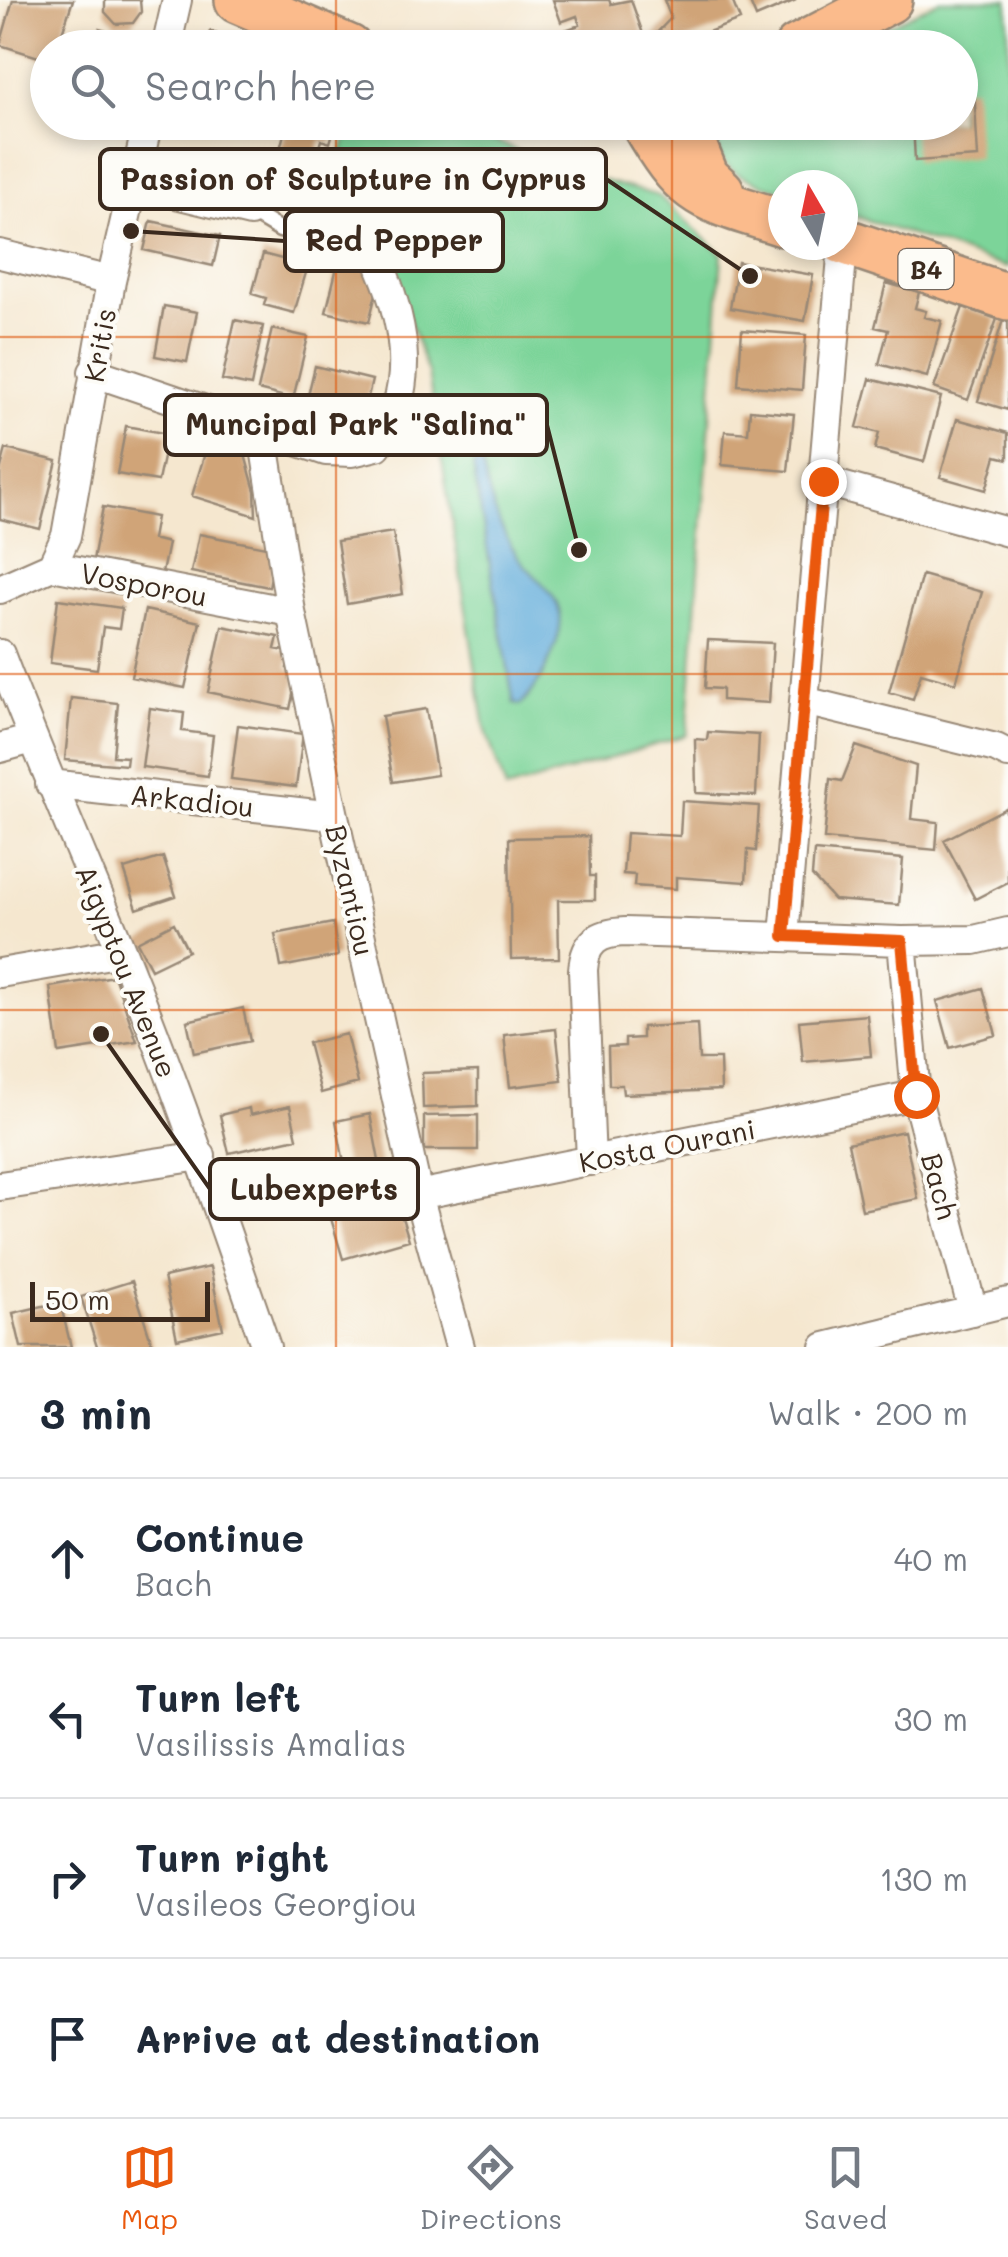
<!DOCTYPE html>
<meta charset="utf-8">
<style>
:root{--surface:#fff;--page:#f2f2f3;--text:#1f2937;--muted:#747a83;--line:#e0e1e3;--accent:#ea580c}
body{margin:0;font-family:Mali,sans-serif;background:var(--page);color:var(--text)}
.compass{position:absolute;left:768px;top:170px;width:90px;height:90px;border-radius:50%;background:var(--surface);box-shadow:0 5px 15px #0003;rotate:351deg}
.scale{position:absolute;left:30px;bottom:25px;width:180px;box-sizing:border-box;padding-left:10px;border:5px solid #3b2a1e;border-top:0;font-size:28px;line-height:35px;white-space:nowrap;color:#3b2a1e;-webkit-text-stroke:8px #fdfcf7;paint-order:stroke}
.stop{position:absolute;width:30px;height:30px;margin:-22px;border:8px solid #ea580c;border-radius:50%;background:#fff}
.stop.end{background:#ea580c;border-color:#fff;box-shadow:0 2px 10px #0008}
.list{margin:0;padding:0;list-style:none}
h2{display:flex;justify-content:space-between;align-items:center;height:130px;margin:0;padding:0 40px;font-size:42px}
h2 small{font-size:32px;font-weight:400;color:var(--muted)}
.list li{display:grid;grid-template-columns:65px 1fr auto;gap:30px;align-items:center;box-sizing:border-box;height:160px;padding:0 40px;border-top:2px solid var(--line)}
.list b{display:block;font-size:38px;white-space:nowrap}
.list p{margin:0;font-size:32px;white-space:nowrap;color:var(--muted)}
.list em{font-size:32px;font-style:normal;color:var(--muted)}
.icon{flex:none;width:55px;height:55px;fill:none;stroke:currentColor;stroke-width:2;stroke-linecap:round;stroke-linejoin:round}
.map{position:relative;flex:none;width:1008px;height:1347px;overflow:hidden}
.search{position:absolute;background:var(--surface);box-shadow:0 5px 15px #0003;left:30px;right:30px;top:30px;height:110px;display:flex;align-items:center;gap:25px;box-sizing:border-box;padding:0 35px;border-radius:55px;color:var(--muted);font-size:38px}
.sheet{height:770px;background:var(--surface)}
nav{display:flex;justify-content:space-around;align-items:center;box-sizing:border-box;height:140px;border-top:2px solid var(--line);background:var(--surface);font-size:28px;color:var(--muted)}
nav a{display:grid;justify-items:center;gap:5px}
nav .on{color:var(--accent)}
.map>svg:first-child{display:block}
.green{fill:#7cd499;stroke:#5c7f5c;stroke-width:2.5}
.water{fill:#63addb;stroke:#4f6c7c;stroke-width:2.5}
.building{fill:#d0a478}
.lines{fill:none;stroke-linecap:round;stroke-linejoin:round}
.lane-casing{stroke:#988876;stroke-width:19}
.street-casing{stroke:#988876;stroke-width:32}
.primary-casing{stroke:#988876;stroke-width:50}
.lane{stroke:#fff;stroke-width:14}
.street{stroke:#fff;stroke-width:28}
.primary{stroke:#fbbb8c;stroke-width:45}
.route{stroke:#ea580c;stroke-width:12}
.grid{fill:none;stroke:#df570d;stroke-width:2.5;stroke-opacity:0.55}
.labels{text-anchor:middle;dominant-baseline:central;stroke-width:8;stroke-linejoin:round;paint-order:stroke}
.shield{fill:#fdfcf7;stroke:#75695f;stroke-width:2.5}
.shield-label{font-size:25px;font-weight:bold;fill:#3b2a1e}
.street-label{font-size:28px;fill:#3b2a1e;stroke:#fdfcf7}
.leader{fill:none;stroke:#3b2a1e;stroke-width:4}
.callout-dot{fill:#3b2a1e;stroke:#fdfcf7;stroke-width:4}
.callout{fill:#fdfcf7;stroke:#3b2a1e;stroke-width:4}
.callout-label{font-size:30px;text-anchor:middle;font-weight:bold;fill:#3b2a1e}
</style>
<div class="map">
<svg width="1008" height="1347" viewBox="0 0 1008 1347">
<rect width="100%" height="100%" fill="#fdfcf7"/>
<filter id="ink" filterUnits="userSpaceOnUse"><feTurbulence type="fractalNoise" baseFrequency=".01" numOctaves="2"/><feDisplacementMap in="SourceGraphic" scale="20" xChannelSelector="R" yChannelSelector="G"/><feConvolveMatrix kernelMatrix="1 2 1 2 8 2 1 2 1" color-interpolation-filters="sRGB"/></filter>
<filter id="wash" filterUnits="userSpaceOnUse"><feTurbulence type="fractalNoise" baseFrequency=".0048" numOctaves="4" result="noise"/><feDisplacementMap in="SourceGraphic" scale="40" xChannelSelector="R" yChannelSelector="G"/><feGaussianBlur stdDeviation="2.25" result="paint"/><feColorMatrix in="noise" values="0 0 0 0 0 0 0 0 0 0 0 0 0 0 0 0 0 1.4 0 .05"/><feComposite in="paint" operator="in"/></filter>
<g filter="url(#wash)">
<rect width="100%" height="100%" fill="#f5e7cf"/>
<path class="green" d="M940 0H1008V268L843 212V185H783V191C747 179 708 171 717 122H960V48L846 47Z
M350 123H454L555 167 659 196 722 254 687 735 506 790 485 728 428 373 372 216 339 163Z"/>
<path class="water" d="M478 461 482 464C490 498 498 529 519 558 532 576 556 591 560 614 564 638 538 690 520 705L514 704 473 466Z"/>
<g id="blocks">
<path class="building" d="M13 0H73L57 48H48V60L0 45Z
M105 0H140L141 12 133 23 116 24 105 12Z
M553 0H609L611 4 631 0 648 48H568L562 31 580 25 577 16 561 22Z
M664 0H732L740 20 666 48H654L648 42 671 18Z
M749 0H796L756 17Z
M99 29 134 39 132 48H93Z
M210 31 263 46V48H205Z
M974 88 978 157 915 161 913 122H960V89Z
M224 122H248L246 130Z
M274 122H336L330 143 321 140 312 171 277 161 285 130 273 127Z
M151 221 220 236 213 266 144 250Z
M263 254 308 266 294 313 264 305 266 298 252 294Z
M738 262 813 275 805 321 730 308Z
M338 263 381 273 369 322 326 312Z
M886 283 919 292 915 308 926 311 924 317 942 321 927 377 879 364 888 330 875 327Z
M164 306 197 312 187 362 155 356Z
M963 307 997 319 968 400 934 388Z
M235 320 263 326 251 386 222 380Z
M1003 320 1008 322V410L978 401Z
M272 329 308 337 293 399 258 390Z
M742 330 806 335 802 390 738 385Z
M315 366 372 380 362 422 305 408Z
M870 379 941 397 924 462 875 449 879 433 857 427Z
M750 410 794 414 788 471 722 465 725 431 748 433Z
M957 419 1008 433V459L996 456 986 490 940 477Z
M126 426 168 434 158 481 117 474Z
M209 440 244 451 255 491 256 516 192 496Z
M6 449 57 461 40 529 0 519V471Z
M103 507 156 517 152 539 168 543 162 573 93 560Z
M393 532 403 594 347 604 337 541Z
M199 534 276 549 269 587 191 572Z
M922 575 982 592 956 683 921 673 913 699 889 692Z
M58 599 122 608 119 629 103 627 97 669 50 663Z
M145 610 200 622 185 688 131 677Z
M222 626 278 637 275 649 290 652 287 668 298 671 290 709 208 692Z
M708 640 773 643 769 703 722 700V689L705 688Z
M71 698 118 703 113 756 127 757 126 765 65 760Z
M150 708 184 713 182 731 213 735 208 776 142 767Z
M426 709 437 775 393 782 382 716Z
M238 725 303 734 296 787 231 779Z
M708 732 759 735 756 796 696 793 695 739 707 740Z
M856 746 916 766 911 819 938 822 936 850 824 839 830 779 842 781Z
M682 801 759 806 756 851 748 850 746 882 676 877V889L634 886 635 875 623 874 626 833 680 836Z
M1006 808 1008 882 975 899 944 840Z
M589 836 590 876H595V900H558L559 958 511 959 509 838Z
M814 851 903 859 899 905 834 900 812 876Z
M163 857 176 896 137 909 124 869Z
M174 923 188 951 151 969 137 942Z
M333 923 338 956 281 967 275 934Z
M114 976 137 1041 59 1053 50 987Z
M983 988 996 1035 950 1048 937 1001Z
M243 1008 250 1041 194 1053 187 1021Z
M867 1015 871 1056 803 1062 799 1021Z
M697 1024 699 1059H720L721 1090 623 1094 622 1085H609L608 1047 625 1046V1039L642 1038V1027Z
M556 1029 562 1081 510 1087 504 1035Z
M346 1034 358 1083 321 1093 308 1043Z
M478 1071V1106L423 1108 422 1073Z
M290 1106 297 1138 229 1153 220 1115 249 1108 250 1115Z
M370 1114 380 1166 346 1173 336 1121Z
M478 1115V1150H424V1116Z
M904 1131 918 1199 862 1210 848 1143Z
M395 1195 409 1240 343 1259 330 1215Z
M210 1267 223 1329 177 1339 164 1277Z
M132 1281 153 1347H97L81 1297Z
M60 1302 71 1347H21L13 1313Z"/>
</g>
</g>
<g filter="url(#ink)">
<use href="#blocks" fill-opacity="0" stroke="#988876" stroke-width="2.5"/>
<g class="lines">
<defs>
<path id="lane" d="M250 212 280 230 365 252 381 268"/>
<path id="street" d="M166 48 177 0
M134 184 250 212
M0 254 111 281
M93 372 326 451 352 452 377 446C416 392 406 326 381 268
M262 429 291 612 334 816 418 1195 460 1347
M823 481 1008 532
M52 566 66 536 111 281 148 122
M0 589 52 566 291 612
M0 654C38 754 81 852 122 952 175 1082 220 1214 266 1347
M804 701 996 748 1008 754
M0 748 32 739
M50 784 334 816
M784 936 843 245
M902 941 916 1095 973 1311
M0 973 122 952
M591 1161 583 970C585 942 598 933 625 932L902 941 974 940 1008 932
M0 1186 201 1156
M418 1195 916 1095
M825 1347 1008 1302"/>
<path id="primary" d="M238 0 349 48
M797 48 889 0
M643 122C688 200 702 197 783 223
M684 122 706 177 721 191
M843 241 1008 297"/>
</defs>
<use href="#lane" class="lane-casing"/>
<use href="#street" class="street-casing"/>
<use href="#primary" class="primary-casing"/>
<use href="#lane" class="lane"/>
<use href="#street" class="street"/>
<use href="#primary" class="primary"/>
</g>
</g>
<g class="lines" filter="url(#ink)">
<path class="route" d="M823 481 784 936 902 941 916 1095"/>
</g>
<path class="grid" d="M336 0V48M672 0V48M336 122V1347M672 122V1347M0 337H1008M0 674H1008M0 1010H1008"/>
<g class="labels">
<rect class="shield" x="898.5" y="249" width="55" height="40" rx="8"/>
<g class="shield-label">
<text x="926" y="269">B4</text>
</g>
<g class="street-label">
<text transform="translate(99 345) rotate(-80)">Kritis</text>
<text transform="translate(144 584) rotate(11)">Vosporou</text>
<text transform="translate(192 800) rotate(6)">Arkadiou</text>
<text transform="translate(351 890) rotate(77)">Byzantiou</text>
<text transform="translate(127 971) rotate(68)">Aigyptou Avenue</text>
<text transform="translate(667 1145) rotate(-11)">Kosta Ourani</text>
<text transform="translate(940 1186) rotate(75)">Bach</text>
</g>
</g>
<path class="leader" d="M750 276L606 179M131 231L285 241M579 550L547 425M101 1034L210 1189"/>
<g class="callout-dot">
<circle cx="750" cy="276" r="10"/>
<circle cx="131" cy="231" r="10"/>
<circle cx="579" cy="550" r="10"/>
<circle cx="101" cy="1034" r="10"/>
</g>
<g class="callout">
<rect x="100" y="149" width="506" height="60" rx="10"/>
<rect x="285" y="211" width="218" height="60" rx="10"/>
<rect x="165" y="395" width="382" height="60" rx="10"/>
<rect x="210" y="1159" width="208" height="60" rx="10"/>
</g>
<g class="callout-label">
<text x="353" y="190">Passion of Sculpture in Cyprus</text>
<text x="394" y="251">Red Pepper</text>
<text x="356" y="435">Muncipal Park "Salina"</text>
<text x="314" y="1200">Lubexperts</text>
</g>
</svg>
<svg class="compass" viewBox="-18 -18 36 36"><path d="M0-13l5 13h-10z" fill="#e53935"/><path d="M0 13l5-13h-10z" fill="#747a83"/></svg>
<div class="scale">50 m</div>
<div class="stop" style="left:916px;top:1095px"></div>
<div class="stop end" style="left:823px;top:481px"></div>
<div class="search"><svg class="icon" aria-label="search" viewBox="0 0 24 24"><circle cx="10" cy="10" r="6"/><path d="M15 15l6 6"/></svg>Search here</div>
</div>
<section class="sheet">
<h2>3 min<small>Walk · 200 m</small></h2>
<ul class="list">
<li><svg class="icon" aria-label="ahead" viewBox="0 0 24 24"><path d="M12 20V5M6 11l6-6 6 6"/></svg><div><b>Continue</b><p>Bach</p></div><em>40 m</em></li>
<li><svg class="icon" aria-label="left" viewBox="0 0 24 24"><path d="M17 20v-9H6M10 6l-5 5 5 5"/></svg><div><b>Turn left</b><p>Vasilissis Amalias</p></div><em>30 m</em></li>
<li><svg class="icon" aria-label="right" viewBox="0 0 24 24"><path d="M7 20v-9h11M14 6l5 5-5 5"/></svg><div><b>Turn right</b><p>Vasileos Georgiou</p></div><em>130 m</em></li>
<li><svg class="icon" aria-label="arrive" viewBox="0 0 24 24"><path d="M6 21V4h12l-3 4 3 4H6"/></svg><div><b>Arrive at destination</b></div></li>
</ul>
</section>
<nav>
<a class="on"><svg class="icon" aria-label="map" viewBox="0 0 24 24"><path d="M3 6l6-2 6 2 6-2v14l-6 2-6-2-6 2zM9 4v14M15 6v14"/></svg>Map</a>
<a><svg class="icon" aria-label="directions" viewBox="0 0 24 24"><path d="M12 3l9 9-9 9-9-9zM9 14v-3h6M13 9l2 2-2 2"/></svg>Directions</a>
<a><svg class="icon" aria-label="saved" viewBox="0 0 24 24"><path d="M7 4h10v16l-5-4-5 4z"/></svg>Saved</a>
</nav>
